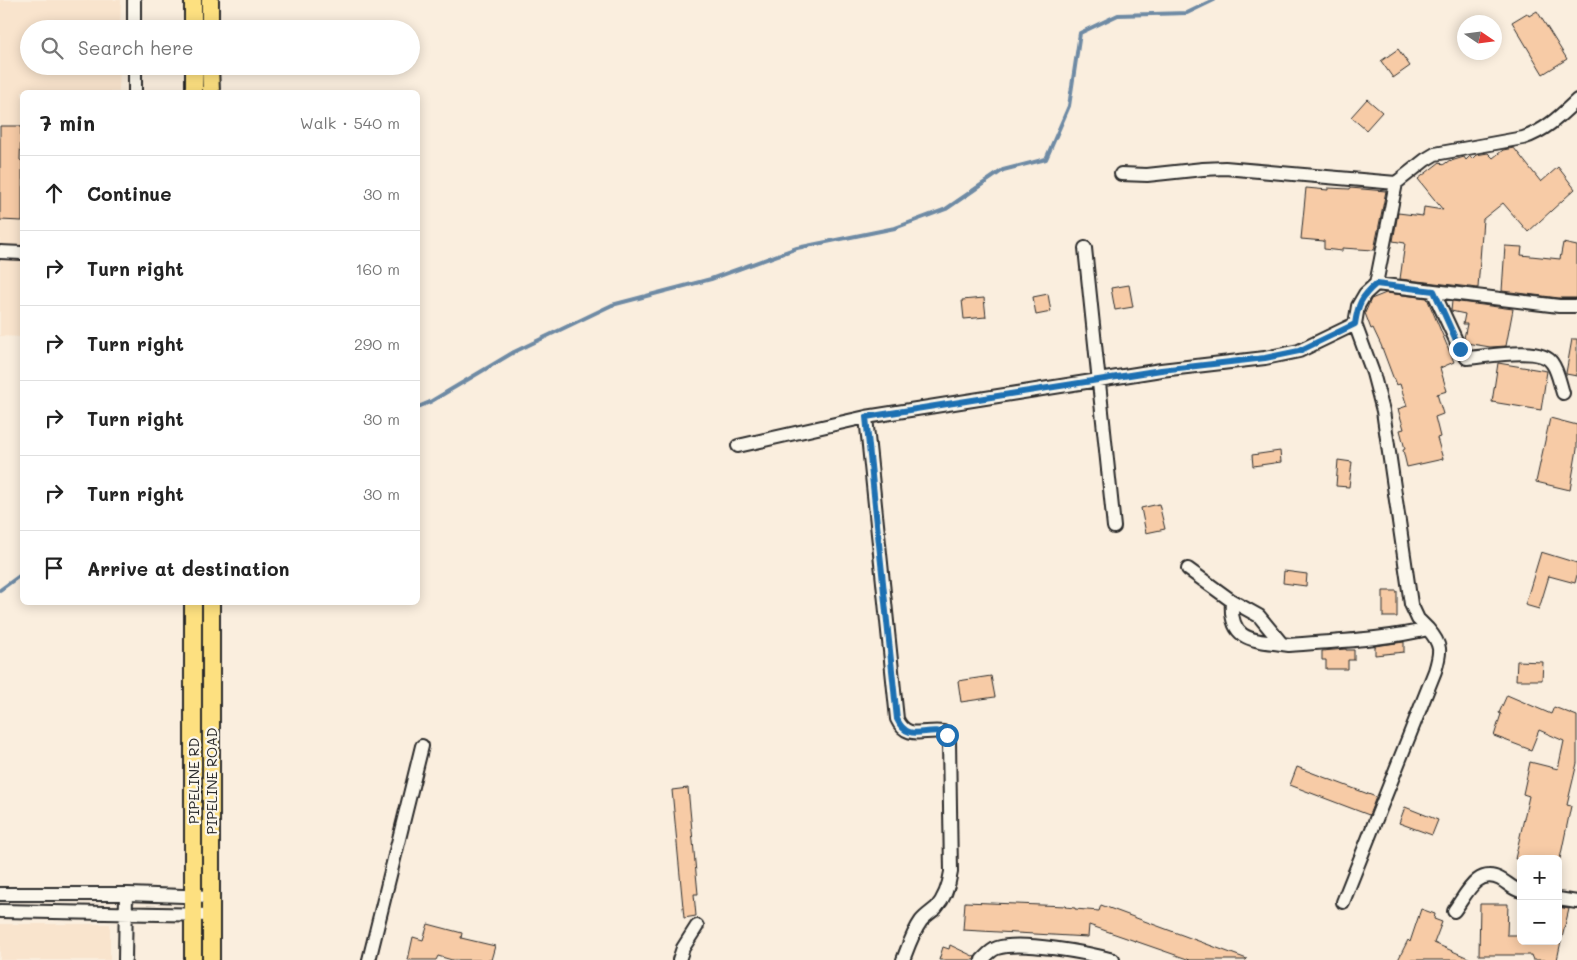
<!DOCTYPE html>
<meta charset="utf-8">
<style>
:root{--surface:#fff;--page:#f6f6f6;--text:#222;--muted:#767676;--line:#e0e0e0}
body{margin:0;font-family:Mali,sans-serif;background:var(--page);color:var(--text)}
.controls{position:absolute;right:15px;bottom:15px;display:grid;overflow:hidden;border-radius:8px;box-shadow:0 2px 12px #0003}
.controls button{width:45px;height:45px;display:grid;place-items:center;padding:0;border:0;border-bottom:1px solid var(--line);background:var(--surface);color:var(--text);font:25px sans-serif}
.compass{position:absolute;left:1457px;top:15px;width:45px;height:45px;border-radius:50%;background:var(--surface);box-shadow:0 2px 12px #0003;rotate:103deg}
.stop{position:absolute;width:15px;height:15px;margin:-11px;border:4px solid #1f6fb2;border-radius:50%;background:#fff}
.stop.end{background:#1f6fb2;border-color:#fff;box-shadow:0 1px 5px #0008}
.list{margin:0;padding:0;list-style:none}
h2{display:flex;justify-content:space-between;align-items:center;height:65px;margin:0;padding:0 20px;font-size:21px}
h2 small{font-size:16px;font-weight:400;color:var(--muted)}
.list li{display:grid;grid-template-columns:32px 1fr auto;gap:15px;align-items:center;box-sizing:border-box;height:75px;padding:0 20px;border-top:1px solid var(--line)}
.list b{display:block;font-size:19px;white-space:nowrap}
.list em{font-size:16px;font-style:normal;color:var(--muted)}
.icon{flex:none;width:28px;height:28px;fill:none;stroke:currentColor;stroke-width:2;stroke-linecap:round;stroke-linejoin:round}
.map{position:relative;flex:none;width:1577px;height:960px;overflow:hidden}
.search{position:absolute;background:var(--surface);box-shadow:0 2px 12px #0003;left:20px;top:20px;width:400px;height:55px;display:flex;align-items:center;gap:12px;box-sizing:border-box;padding:0 18px;border-radius:28px;color:var(--muted);font-size:19px}
.panel{position:absolute;background:var(--surface);box-shadow:0 2px 12px #0003;left:20px;top:90px;width:400px;height:515px;border-radius:8px}
.map>svg:first-child{display:block}
.built{fill:#f9e4cd}
.lines{fill:none;stroke-linecap:round;stroke-linejoin:round}
.stream{stroke:#6e8aa4;stroke-width:4}
.building{fill:#f7cba6;stroke:#2b2b2b}
.minor-casing{stroke:#2b2b2b;stroke-width:16}
.major-casing{stroke:#2b2b2b;stroke-width:20}
.minor{stroke:#fbf7ec;stroke-width:12}
.major{stroke:#fde080;stroke-width:16}
.route{stroke:#1f6fb2;stroke-width:6}
.labels{text-anchor:middle;dominant-baseline:central;stroke-width:4.5;stroke-linejoin:round;paint-order:stroke}
.street-label{font-size:14px;fill:#2b2b2b;stroke:#fbf7ec}
</style>
<div class="map">
<svg width="1577" height="960" viewBox="0 0 1577 960">
<rect width="100%" height="100%" fill="#faeede"/>
<filter id="ink" filterUnits="userSpaceOnUse"><feTurbulence type="fractalNoise" baseFrequency=".02" numOctaves="2"/><feDisplacementMap in="SourceGraphic" scale="10" xChannelSelector="R" yChannelSelector="G"/><feConvolveMatrix kernelMatrix="1 2 1 2 8 2 1 2 1" color-interpolation-filters="sRGB"/></filter>
<g filter="url(#ink)">
<path class="built" d="M0 0H121L120 29H29V66H120L119 92H22V337L0 336Z
M0 924H110V960H0Z"/>
<g class="lines">
<path class="stream" d="M418 407 430 402 514 352 612 305 711 279 797 248 895 228 946 209 1003 170 1046 159 1069 106 1080 33 1118 15 1187 13 1214 0
M0 590 22 574"/>
</g>
<path class="building" d="M1537 11 1567 59 1543 74 1512 22 1527 13 1529 16Z
M1398 49 1410 66 1393 78 1381 61Z
M1367 99 1382 112 1366 130 1351 117Z
M0 126H21L20 160 22 161V221L0 220Z
M1514 148 1541 182 1558 167 1575 189 1528 232 1503 203 1483 219 1478 288 1400 279 1405 243 1393 241 1398 213 1423 216 1424 207 1443 210 1418 179 1440 162 1443 165 1450 160 1451 161 1464 157 1466 160 1470 156 1472 159 1476 155 1488 153 1493 158 1503 150Z
M1306 188 1328 190V188L1350 189V188L1386 191 1374 250 1342 248V251L1324 249V241L1301 239Z
M1563 243 1577 246V298H1559L1502 291 1505 246 1522 247 1521 255 1560 259Z
M1129 285 1133 307 1115 310 1111 288Z
M1386 293 1427 298 1454 362 1440 368 1447 391 1437 394 1443 414 1435 417 1440 437 1437 438 1443 459 1407 467 1403 450 1405 449 1400 430 1404 429 1398 409 1407 406 1400 384 1396 385 1381 345 1373 328 1371 329 1365 313 1371 299Z
M1048 294 1051 312 1036 315 1033 297Z
M984 298 986 317 964 319 962 300Z
M1452 301 1513 309 1506 346 1490 347 1466 343 1464 338 1467 324H1463L1465 314 1451 311Z
M1572 339H1577V376L1566 374V373Z
M1498 363 1547 371 1541 410 1492 402Z
M1550 418 1577 425V449L1570 490 1536 482Z
M1280 451 1281 462 1253 466 1252 455Z
M1338 460 1352 462 1349 487 1336 486Z
M1159 504 1165 529 1146 533 1141 508Z
M1541 552 1577 563V575L1575 583 1549 576 1539 609 1525 605Z
M1284 571 1307 574 1306 586 1283 583Z
M1383 591H1397V617H1383Z
M1404 642V652L1375 655V646Z
M1346 649V650H1354V660H1348V669H1326V660H1322V651Z
M1517 661 1543 662 1542 680H1516Z
M991 676 995 697 961 702 958 681Z
M1507 695 1551 714 1554 707 1577 716V763L1567 805 1571 806 1560 859H1515L1529 796 1523 794 1530 762 1558 769 1564 741 1539 730 1531 750 1494 736 1501 714 1499 713Z
M1297 767 1376 797 1369 815 1290 785Z
M688 788 698 894H694L696 916 684 918 672 790Z
M1405 807 1438 820 1432 835 1399 823Z
M965 902 1066 906 1065 907 1075 908V909L1099 911 1101 905 1220 949 1247 959 1246 960H1190L1089 925 1088 937 963 930Z
M1480 904H1508L1507 935H1521V941H1561L1557 960H1533L1531 955H1479Z
M1558 907 1569 909 1562 938 1558 937Z
M1421 909 1435 914 1434 919 1442 922 1434 943 1473 960H1398L1408 940 1410 942Z
M428 924 462 933 461 938 495 946 491 960H452L438 956 436 960H408L413 937 423 940Z
M950 945 975 957 974 960H939L943 947 949 949Z"/>
<g class="lines">
<defs>
<path id="minor" d="M134 0V29
M135 66V92
M1121 174 1147 175 1203 169 1225 168 1396 183
M1085 248 1114 527
M0 252 22 253
M1376 284 1396 183 1425 160 1435 154 1523 138C1545 131 1560 116 1577 100
M1433 291 1460 349 1467 358C1485 357 1541 345 1552 363 1558 371 1560 384 1563 393
M866 417 897 719C907 741 924 729 943 732L947 735 949 741 951 872C949 885 945 898 936 908 931 912 925 916 921 921 913 932 908 947 903 960
M738 446 866 417 1161 370 1265 358 1299 351 1355 324
M1188 569 1232 601 1259 616 1282 644 1289 645C1335 641 1383 640 1428 629L1418 619 1411 604 1383 411 1373 373 1355 324 1358 306 1365 294 1376 284 1559 306H1577
M1232 601C1229 640 1251 640 1282 644
M0 894H128L211 897
M1558 899 1577 902
M1343 902 1435 671C1441 651 1442 645 1428 629
M0 911 211 915
M1454 911C1466 895 1477 867 1500 879 1508 883 1512 889 1521 891
M125 960 126 894
M369 960 422 746
M679 960 683 948 697 926
M982 960C987 955 991 950 997 948 1020 940 1089 953 1113 960"/>
<path id="major" d="M193 0V29
M210 0V29
M194 66V92
M210 66 211 92
M211 602V960
M193 960V602"/>
</defs>
<use href="#minor" class="minor-casing"/>
<use href="#major" class="major-casing"/>
<use href="#minor" class="minor"/>
<use href="#major" class="major"/>
</g>
</g>
<g class="lines" filter="url(#ink)">
<path class="route" d="M947 735C930 723 909 746 897 719L866 417 1161 370 1265 358 1299 351 1355 324C1358 304 1361 297 1376 284L1434 291 1460 349"/>
</g>
<g class="labels">
<g class="street-label">
<text transform="translate(193 781) rotate(-90)">PIPELINE RD</text>
<text transform="translate(211 781) rotate(-90)">PIPELINE ROAD</text>
</g>
</g>
</svg>
<div class="controls">
<button>+</button>
<button>−</button>
</div>
<svg class="compass" viewBox="-18 -18 36 36"><path d="M0-13l5 13h-10z" fill="#e53935"/><path d="M0 13l5-13h-10z" fill="#767676"/></svg>
<div class="stop" style="left:947px;top:735px"></div>
<div class="stop end" style="left:1460px;top:349px"></div>
<div class="search"><svg class="icon" aria-label="search" viewBox="0 0 24 24"><circle cx="10" cy="10" r="6"/><path d="M15 15l6 6"/></svg>Search here</div>
<section class="panel">
<h2>7 min<small>Walk · 540 m</small></h2>
<ul class="list">
<li><svg class="icon" aria-label="ahead" viewBox="0 0 24 24"><path d="M12 20V5M6 11l6-6 6 6"/></svg><div><b>Continue</b></div><em>30 m</em></li>
<li><svg class="icon" aria-label="right" viewBox="0 0 24 24"><path d="M7 20v-9h11M14 6l5 5-5 5"/></svg><div><b>Turn right</b></div><em>160 m</em></li>
<li><svg class="icon" aria-label="right" viewBox="0 0 24 24"><path d="M7 20v-9h11M14 6l5 5-5 5"/></svg><div><b>Turn right</b></div><em>290 m</em></li>
<li><svg class="icon" aria-label="right" viewBox="0 0 24 24"><path d="M7 20v-9h11M14 6l5 5-5 5"/></svg><div><b>Turn right</b></div><em>30 m</em></li>
<li><svg class="icon" aria-label="right" viewBox="0 0 24 24"><path d="M7 20v-9h11M14 6l5 5-5 5"/></svg><div><b>Turn right</b></div><em>30 m</em></li>
<li><svg class="icon" aria-label="arrive" viewBox="0 0 24 24"><path d="M6 21V4h12l-3 4 3 4H6"/></svg><div><b>Arrive at destination</b></div></li>
</ul>
</section>
</div>
